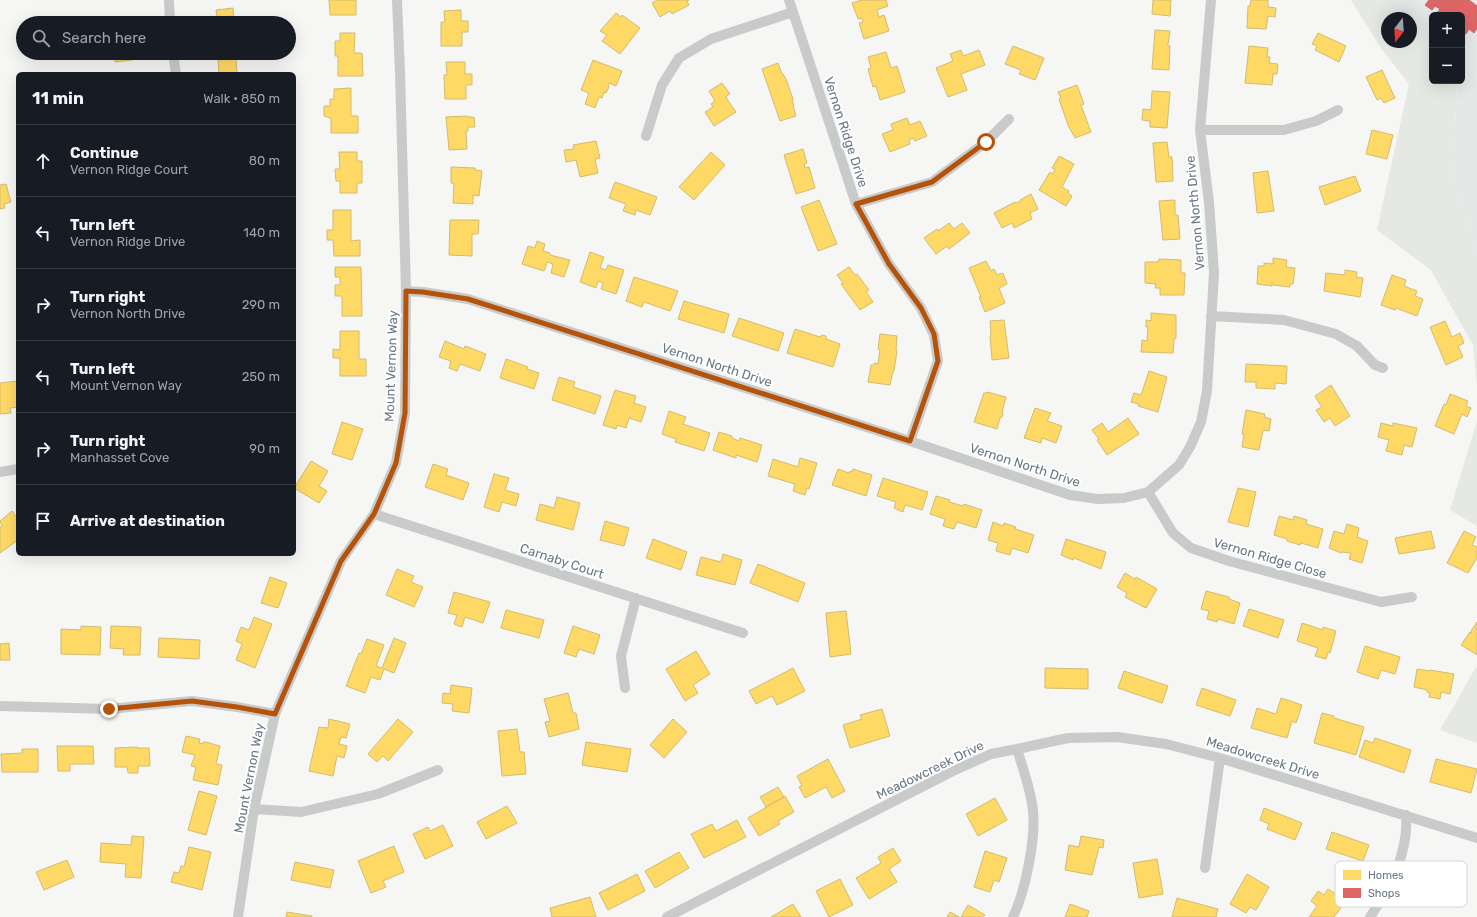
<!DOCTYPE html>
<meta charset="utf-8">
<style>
:root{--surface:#171b24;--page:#242831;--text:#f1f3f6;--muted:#9ea1a6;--line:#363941}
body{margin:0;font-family:Rubik,sans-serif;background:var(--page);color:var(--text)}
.controls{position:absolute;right:12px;top:12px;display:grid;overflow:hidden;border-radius:6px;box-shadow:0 4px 16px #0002}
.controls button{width:36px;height:36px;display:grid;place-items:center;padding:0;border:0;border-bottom:1px solid var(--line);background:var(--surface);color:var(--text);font:20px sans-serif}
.compass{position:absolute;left:1381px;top:12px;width:36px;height:36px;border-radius:50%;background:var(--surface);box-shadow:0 4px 16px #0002;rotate:197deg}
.stop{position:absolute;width:12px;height:12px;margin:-9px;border:3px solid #b45309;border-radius:50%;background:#fff}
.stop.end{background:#b45309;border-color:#fff;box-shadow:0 1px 4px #0008}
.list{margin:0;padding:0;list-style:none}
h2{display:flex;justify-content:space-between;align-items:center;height:52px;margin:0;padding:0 16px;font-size:17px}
h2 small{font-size:13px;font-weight:400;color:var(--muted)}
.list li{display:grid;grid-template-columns:26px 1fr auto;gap:12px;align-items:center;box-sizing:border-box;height:72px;padding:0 16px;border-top:1px solid var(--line)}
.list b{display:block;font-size:15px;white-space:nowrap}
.list p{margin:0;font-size:13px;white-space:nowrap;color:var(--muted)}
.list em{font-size:13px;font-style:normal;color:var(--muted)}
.icon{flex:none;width:22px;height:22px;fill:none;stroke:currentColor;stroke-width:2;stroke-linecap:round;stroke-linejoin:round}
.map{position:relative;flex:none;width:1477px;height:917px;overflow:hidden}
.search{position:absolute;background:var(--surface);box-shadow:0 4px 16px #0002;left:16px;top:16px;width:280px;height:44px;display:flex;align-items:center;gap:10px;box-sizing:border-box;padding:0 14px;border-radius:22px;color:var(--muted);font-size:15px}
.panel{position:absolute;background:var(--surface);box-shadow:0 4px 16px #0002;left:16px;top:72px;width:280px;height:484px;border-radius:6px}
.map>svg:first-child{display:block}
.built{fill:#e6e8e8}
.green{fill:#e5e8e3}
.homes{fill:#ffd966;stroke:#d2bc6f}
.shops{fill:#e06666;stroke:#bc6c6f}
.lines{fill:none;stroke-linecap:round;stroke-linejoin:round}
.minor{stroke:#c9caca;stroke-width:10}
.route{stroke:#b45309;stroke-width:5}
.labels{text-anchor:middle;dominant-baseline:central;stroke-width:4;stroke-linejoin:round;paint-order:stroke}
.street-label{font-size:13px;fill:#687984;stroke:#fff}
.key{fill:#fff;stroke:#d2d7da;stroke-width:1}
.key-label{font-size:11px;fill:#687984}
</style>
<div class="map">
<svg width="1477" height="917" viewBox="0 0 1477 917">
<rect width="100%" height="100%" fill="#f6f6f5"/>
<path class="built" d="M1386 0H1477V253L1453 178 1457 81H1462V15H1432V44L1411 27V18H1400L1391 10Z"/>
<path class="green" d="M1351 0H1386L1391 10 1400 18H1387V42H1411V27L1432 44V81H1457L1453 178 1477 253V385L1473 345 1431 270 1377 230 1409 84 1381 48Z
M1477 421V526L1450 510Z
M1476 667 1477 668V743L1440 730Z"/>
<path class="homes" d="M329 0H356V15H330Z
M657 0H689L687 1 689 5 672 14 670 11 660 17 652 3Z
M862 0H886L888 6 877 10 879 17 884 15 889 31 864 39 859 23 863 22 862 18 858 19 852 3Z
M1153 0H1171L1170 16 1152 14Z
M1251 0H1268V7L1276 8 1275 17 1268 16 1266 29 1247 28 1248 6H1250Z
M233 8 234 23H218L216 10Z
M461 10V21H468V32H462V46H441V22H445L444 11Z
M616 13 621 17 622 15 640 28 620 54 602 41 607 35 600 31Z
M127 19 128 23H111V20Z
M1155 30 1170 31 1168 44V46H1170L1169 70 1152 69Z
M340 33H355L354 53H362L363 76H338V56H335V41H340Z
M1318 33 1346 46 1339 62 1315 50 1317 46 1312 44Z
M1013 46 1044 58 1035 80 1019 74 1021 70 1005 64Z
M1249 46 1268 48 1267 57H1270L1269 63 1278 64 1277 74H1273L1272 85 1245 83Z
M961 50 963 56 979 50 985 65 961 74 967 90 948 97 936 68 953 61 950 54Z
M886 52 891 68 897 66 905 92 880 100 876 86 873 87 868 69 871 68 868 57Z
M107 53H132V60L115 62V55L107 56Z
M236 59 237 74H219L218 60Z
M593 60 622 71 616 86 609 83 608 86 609 87 606 93 604 92 602 98 599 97 595 108 585 104 589 93 581 90Z
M446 62H465V74H472V85H466V99H445L444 75H447Z
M778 63 782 74H783L786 79 793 99H792L794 106H793L796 116 780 121 762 69Z
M1382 70 1395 98 1384 103 1381 98 1377 100 1366 77Z
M722 83 730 94 726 96 727 99 736 112 714 126 705 112 713 107 711 104 715 101 709 91Z
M1077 85 1084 104 1081 105 1091 132 1075 138 1068 125 1061 105 1059 99 1061 98 1058 92Z
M351 88V116H358V133H331V118L324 116V106H330V99H334V89Z
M1152 91 1170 92 1167 128 1150 127V121L1142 120 1143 109 1151 110Z
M467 116V117H474L475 127H468V131H466L467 149 449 150 446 117Z
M907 118 910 125 920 121 927 136 915 141 913 138 909 140 910 144 890 152 882 134 893 130 891 124Z
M1372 130 1393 135 1387 159 1366 154Z
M596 141 600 158 595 159 598 173 580 177 576 160 566 162 564 150 574 149 573 145Z
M1167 142 1169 157H1172L1173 181 1156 182 1153 143Z
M803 149 807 163 804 164 805 168 809 167 815 188 796 194 784 155Z
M339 152H357V161H362V183H357V193H340V181H336L335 169H340Z
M711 152 725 165 694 200 679 187Z
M1059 156 1074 164 1062 187 1069 191 1068 193 1072 196 1066 206 1039 190 1050 172 1053 174 1055 169 1052 168Z
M451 167 475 168V170L482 171 479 196 473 195V204L453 203 454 183H451Z
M1268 171 1274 211 1257 213 1253 173Z
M1355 176 1361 191 1325 205 1319 187Z
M615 182 657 197 650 215 636 210 635 215 623 211 626 204 609 198Z
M6 184 11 202 4 204 5 208 0 209V185Z
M1031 194 1038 209 1030 213 1032 219 1014 228 1012 223 1002 228 994 213 1015 202 1016 203 1021 201 1020 200Z
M819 200 837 244 818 251 801 207Z
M1175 200V215H1178L1180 239 1163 240 1159 201Z
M333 210H351V241L360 240V256H334L333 240H327V230H333Z
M450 220H479L478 234H472V256L449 255Z
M949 223 954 229 962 223 970 233 949 249 947 246 936 254 924 238 937 229 938 231Z
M537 241 545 244 543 251 550 253V255L570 260 564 277 551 273 553 264 547 262 544 271 522 264 528 246 535 248Z
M590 252 604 257 600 268 606 270 608 265 624 270 616 294 601 289 603 283 598 281 596 288 580 282Z
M1273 258 1287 260 1286 267 1295 268 1293 284H1290V287L1273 285V283H1272V286L1257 284 1258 266H1264V263L1273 264Z
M1159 259 1181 260V273H1185L1184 295H1160V288H1155L1156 284 1145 283V262H1158Z
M986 261 991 271 994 269 997 275 1003 273 1007 284 999 288 1005 303 985 312 979 297H981L969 268Z
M335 267H361L362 316H342V296H335V285H340V277H335Z
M849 267 855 275 857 274 869 290 866 292 873 302 860 310 841 284 843 283 837 275Z
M1345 270 1357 272 1356 277 1363 278 1360 297 1324 291 1326 273 1345 275Z
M1392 275 1406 280 1404 286 1417 291 1415 296 1423 299 1417 316 1396 308 1395 310 1381 305Z
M634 277 678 291 670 311 644 302 642 307 626 301Z
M684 301 729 314 724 333 678 319Z
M1151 313 1176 315V338L1174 339 1173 353 1141 352 1142 340 1147 341 1148 327H1146V320L1151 321Z
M739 318 784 333 778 351 732 336Z
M1004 320 1009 358 992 360 990 336 991 335 990 321Z
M1445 321 1452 337 1460 333 1464 343 1458 346 1463 357 1446 365 1430 327Z
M795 329 820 337 822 335 826 336V339L840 344 833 367 787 353Z
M340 331H359V359H366V376H340V358H333V349L340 350Z
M880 334 897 336 896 350 897 351 894 371H893L890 385 868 382 871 365H874V363L878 364 880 350 878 349Z
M445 341 464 349 465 346 486 354 480 371 460 364 457 371 449 368 451 361 439 357Z
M506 359 528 367 527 369 539 373 534 389 500 378Z
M1246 364 1287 366 1286 384 1275 383V389L1256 388V382H1245Z
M1149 371 1167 377 1158 412 1138 406 1139 404 1131 402 1134 393 1141 395Z
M559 377 575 382 573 387 601 396 595 414 552 400Z
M18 381V407L10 408 11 413 0 414V383Z
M1331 385 1350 416 1335 426 1330 418 1324 422 1316 410 1322 407 1319 403 1315 396Z
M615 390 636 396 634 403 646 407 641 422 629 418 626 428 617 425 616 429 603 425Z
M987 392 1006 397 1002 412 1003 414 1002 417 1000 418 997 429 974 422 984 393H986Z
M1450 394 1468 401 1466 406 1471 408 1467 417 1462 414 1454 434 1435 426 1444 404 1446 405Z
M1035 408 1051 413 1047 421 1062 426 1056 443 1042 438 1041 443 1024 438Z
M1246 410 1265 414 1264 417 1271 419 1269 431 1263 430 1259 450 1242 447 1244 434H1242Z
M669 411 686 417 683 424 710 433 704 451 675 442 676 439 662 434Z
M1128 418 1139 434 1107 455 1097 440 1099 439 1092 430 1102 423 1108 432Z
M342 422 363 429 352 460 332 454Z
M1381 423 1393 426V423L1417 428 1412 447 1404 445 1402 455 1386 451 1389 440 1378 437Z
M719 432 732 436V438L739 441 740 438 762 445 757 462 736 455V458L713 450Z
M800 458 817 463 809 489 807 488 805 495 793 491 795 484 768 476 773 459 798 467Z
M311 461 328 471 319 486 327 491 319 503 294 488Z
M433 464 448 469 446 475 469 483 463 500 425 487Z
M838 469 849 473 850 471 852 472 853 469 872 475 866 496 832 485Z
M494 474 509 478 505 490 519 494 516 506 502 502 499 512 484 507Z
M883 478 928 492 922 510 905 505 903 512 894 508 896 502 877 496Z
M1238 488 1256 492 1248 527 1228 522Z
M936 496 950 500 949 502 963 506 964 504 982 510 976 528 957 522 954 529 943 526 945 519 930 514Z
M557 497 580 503 573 530 536 520 540 504 554 508Z
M12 511 18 519V540L0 553V527L2 526 0 521Z
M1279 516 1293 520 1294 516 1307 520 1306 524 1323 529 1318 548 1301 543 1300 545 1287 541V539L1274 535Z
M605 521 629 528 624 546 600 540Z
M993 522 1003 526 1004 523 1016 527 1015 529 1034 535 1028 553 1012 548 1010 555 996 551 998 543 988 540Z
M1347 524 1359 528 1357 537 1368 541 1362 563 1349 559 1351 553 1341 552V553L1329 548 1334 531 1344 534Z
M1431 531 1435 548 1399 554 1395 538Z
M1464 531 1476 537 1472 545 1477 547V558L1468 573 1447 563Z
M653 539 687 552 681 570 646 558Z
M1066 539 1106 552 1101 569 1074 558 1073 560 1061 555Z
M723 554 742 560 735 585 696 575 701 557 721 562Z
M758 564 805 583 798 602 750 583Z
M397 569 414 576 411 582 423 587 414 607 386 595Z
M1125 573 1135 579 1136 577 1157 589 1146 608 1125 597 1127 593 1117 587Z
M270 577 287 583 278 608 261 603Z
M1206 591 1229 597V599L1240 603 1234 624 1218 619 1217 622 1207 619 1209 611 1201 609Z
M454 592 490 602 483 623 465 617 462 627 454 624 457 615 448 613Z
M1249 609 1284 620 1278 638 1243 626Z
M506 610 544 620 539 638 501 628Z
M846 611 851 654 830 657 826 613Z
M254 617 272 624 255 668 236 660 242 644 236 641 241 627 249 630Z
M1477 622V655L1461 645 1470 632 1471 634V631Z
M1302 623 1323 630V627L1336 631 1330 653 1328 652 1326 659 1315 656 1318 648 1297 641Z
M81 626 101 627 100 655 61 654V629L81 630Z
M111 626 141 627 140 655H123L124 649 110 648Z
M573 626 600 635 594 654 579 649 576 657 564 653Z
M159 638 200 640 199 659 158 657Z
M394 638 406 643 394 673 384 669 380 680 371 677 365 693 346 686 359 653 361 654 367 639 384 645 376 666 382 668Z
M9 643 10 660H0V644Z
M1365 646 1400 657 1395 674 1381 670 1378 679 1357 672Z
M696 651 710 674 693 685 698 693 685 701 666 669Z
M793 668 805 691 777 705 772 696 756 704 749 691Z
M1045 668 1088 669V689L1045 688Z
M1417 669 1429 671 1430 670 1454 674 1450 694 1441 692 1440 699 1429 697 1430 693 1427 692V690L1414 687Z
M1124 671 1168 686 1162 703 1118 688Z
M451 685 472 688 469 713 452 711 453 704 442 703 443 693 450 694Z
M1202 688 1236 700 1230 716 1196 705Z
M568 693 573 713H576L579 729 549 737 545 722 550 721 544 699Z
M1281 698 1302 705 1296 723 1292 721 1287 738 1251 728 1257 708 1276 714Z
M882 709 890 736 850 748 843 725 862 719 860 715Z
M1322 713 1334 716V718L1364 727 1356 755 1314 743Z
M329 719 350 724 346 738 341 737 339 744 347 746 344 758 337 756 333 776 309 771 319 727 328 728Z
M398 719 413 732 388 761 383 756 377 762 368 754Z
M673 719 687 732 664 758 650 745Z
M517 729 520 752H524L526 774 502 776 498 731Z
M186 736 200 739 199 743 203 744V742H206L220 746 216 764 222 765 218 785 193 780 196 767 191 766 195 755 182 752Z
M1375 738 1411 750 1404 773 1359 757 1365 740 1373 743Z
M586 742 631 749 627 772 582 765Z
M57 746H93L94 764H70V771H58Z
M137 747V748H149L150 766H138V773H128L127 767H115V748Z
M22 749H38V772H2L1 754 22 753Z
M828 759 845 791 832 798 826 787 805 798 799 787 802 786 797 776Z
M1436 759 1477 769 1471 793 1430 782Z
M778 787 784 797 766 807 760 797Z
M199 791 217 796 206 835 188 830Z
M785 796 794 812 778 821 780 824 759 836 748 818Z
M995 798 1007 820 978 836 966 814Z
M507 806 517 823 486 839 477 822Z
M1264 808 1302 823 1295 840 1267 829 1269 824 1260 820Z
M737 820 746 837 704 858 691 834 712 824 716 831Z
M443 825 453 846 425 859 413 834 428 827 430 831Z
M1332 832 1369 845 1363 861 1326 849Z
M132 836 144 837 141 878 125 877 126 864 100 862 101 843 131 845Z
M1081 836 1104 840 1103 848 1099 847 1092 875 1065 870 1069 845 1079 847Z
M394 846 404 872 383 881 386 887 371 893 358 861Z
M189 847 211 852 202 890 171 882 174 872 179 873 181 866 184 867Z
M893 848 901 861 889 869 897 882 869 899 856 878 881 863 878 857Z
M985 851 1007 858 999 882 994 880 990 892 974 887Z
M679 852 689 868 655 888 645 871Z
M1157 859 1163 894 1139 898 1133 863Z
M67 860 74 877 44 890 36 872Z
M295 862 334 870 330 888 291 880Z
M637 874 645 891 608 910 599 893Z
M1247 874 1269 887 1256 910 1250 907 1246 913 1230 904Z
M840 879 853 905 829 917 816 891Z
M1328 889 1346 901 1334 917H1309L1317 906 1311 901 1318 891 1324 895Z
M590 897 596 917H552L550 908Z
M1177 898 1218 909 1216 917H1172Z
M793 904 801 917H771Z
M1070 904 1089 911 1087 917H1065Z
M968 905 985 915 983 917H961Z
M287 912 312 916V917H286Z
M950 912 959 917H947Z"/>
<path class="shops" d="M1429 0H1469L1477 6V28L1474 33 1469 29 1466 34 1462 31V15L1446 14 1439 15 1437 13 1440 9 1435 6 1432 10 1425 5Z"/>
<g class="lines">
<path class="minor" d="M169 0 170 23
M789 0 856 204 889 264 921 308 934 335 938 361 910 441
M173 53 176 74
M1200 130H1284L1316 121 1338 110
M646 136 662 85 679 58 711 39 793 12
M856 204 932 182 986 142 1009 119
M406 291 423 292 468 299 910 441 1070 495 1098 499 1124 498 1148 492 1179 465 1190 447 1201 422 1207 391 1214 273 1209 202 1200 130 1211 0
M1211 316 1284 320 1336 334 1357 346 1375 365 1383 368
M0 472 18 469
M1148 492 1173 533 1191 548 1229 561 1381 602 1412 597
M374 514 743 633
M625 688 621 656 636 598
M0 706 109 709 192 701 237 707 275 714
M254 809 301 812 378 794 438 770
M1205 868 1220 758
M238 917 254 809 275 714 341 561 374 514 396 463 405 413 406 291 400 72 397 0
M667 917 953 771 991 754 1017 749 1068 738 1117 737 1166 744 1220 758 1477 838
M1013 917C1025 892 1036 839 1033 811 1031 790 1023 769 1017 749
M1370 917C1391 887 1409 852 1406 815"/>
</g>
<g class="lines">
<path class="route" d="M109 709 192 701 237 707 275 714 341 561 374 514 396 463 405 413 406 291 423 292 468 299 910 441 938 361 934 334 921 308 889 264 856 204 932 182 986 142"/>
</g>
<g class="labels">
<g class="street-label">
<text transform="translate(846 132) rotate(72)">Vernon Ridge Drive</text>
<text transform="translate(1195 213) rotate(-95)">Vernon North Drive</text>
<text transform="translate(717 365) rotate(18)">Vernon North Drive</text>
<text transform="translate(391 366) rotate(-88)">Mount Vernon Way</text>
<text transform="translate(1025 465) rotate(18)">Vernon North Drive</text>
<text transform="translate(1270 558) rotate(16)">Vernon Ridge Close</text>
<text transform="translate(562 561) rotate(18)">Carnaby Court</text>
<text transform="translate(1263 758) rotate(17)">Meadowcreek Drive</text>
<text transform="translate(930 770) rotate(-26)">Meadowcreek Drive</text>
<text transform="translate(249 778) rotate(-79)">Mount Vernon Way</text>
</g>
</g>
<rect x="1335" y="861" width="132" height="46" rx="6" class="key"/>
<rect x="1343" y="870" width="18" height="10" fill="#ffd966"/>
<rect x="1343" y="888" width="18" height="10" fill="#e06666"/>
<g class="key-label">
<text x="1368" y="879">Homes</text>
<text x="1368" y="897">Shops</text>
</g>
</svg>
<div class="controls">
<button>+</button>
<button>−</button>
</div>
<svg class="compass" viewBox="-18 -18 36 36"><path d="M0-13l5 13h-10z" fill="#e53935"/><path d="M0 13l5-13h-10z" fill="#9ea1a6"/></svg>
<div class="stop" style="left:986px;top:142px"></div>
<div class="stop end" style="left:109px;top:709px"></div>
<div class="search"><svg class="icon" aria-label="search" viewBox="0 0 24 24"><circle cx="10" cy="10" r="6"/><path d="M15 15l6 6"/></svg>Search here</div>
<section class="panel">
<h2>11 min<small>Walk · 850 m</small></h2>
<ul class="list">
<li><svg class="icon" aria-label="ahead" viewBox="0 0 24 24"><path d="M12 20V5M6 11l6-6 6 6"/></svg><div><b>Continue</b><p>Vernon Ridge Court</p></div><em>80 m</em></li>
<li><svg class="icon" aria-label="left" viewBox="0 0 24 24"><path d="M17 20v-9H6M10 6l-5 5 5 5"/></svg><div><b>Turn left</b><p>Vernon Ridge Drive</p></div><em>140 m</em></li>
<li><svg class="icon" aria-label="right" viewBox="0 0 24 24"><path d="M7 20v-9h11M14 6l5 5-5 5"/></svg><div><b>Turn right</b><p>Vernon North Drive</p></div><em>290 m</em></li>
<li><svg class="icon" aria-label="left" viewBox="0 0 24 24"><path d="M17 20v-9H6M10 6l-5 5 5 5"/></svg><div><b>Turn left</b><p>Mount Vernon Way</p></div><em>250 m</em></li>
<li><svg class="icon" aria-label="right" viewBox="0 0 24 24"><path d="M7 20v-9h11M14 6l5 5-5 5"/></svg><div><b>Turn right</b><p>Manhasset Cove</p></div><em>90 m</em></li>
<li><svg class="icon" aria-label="arrive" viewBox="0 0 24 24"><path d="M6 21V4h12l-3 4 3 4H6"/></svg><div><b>Arrive at destination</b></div></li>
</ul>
</section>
</div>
